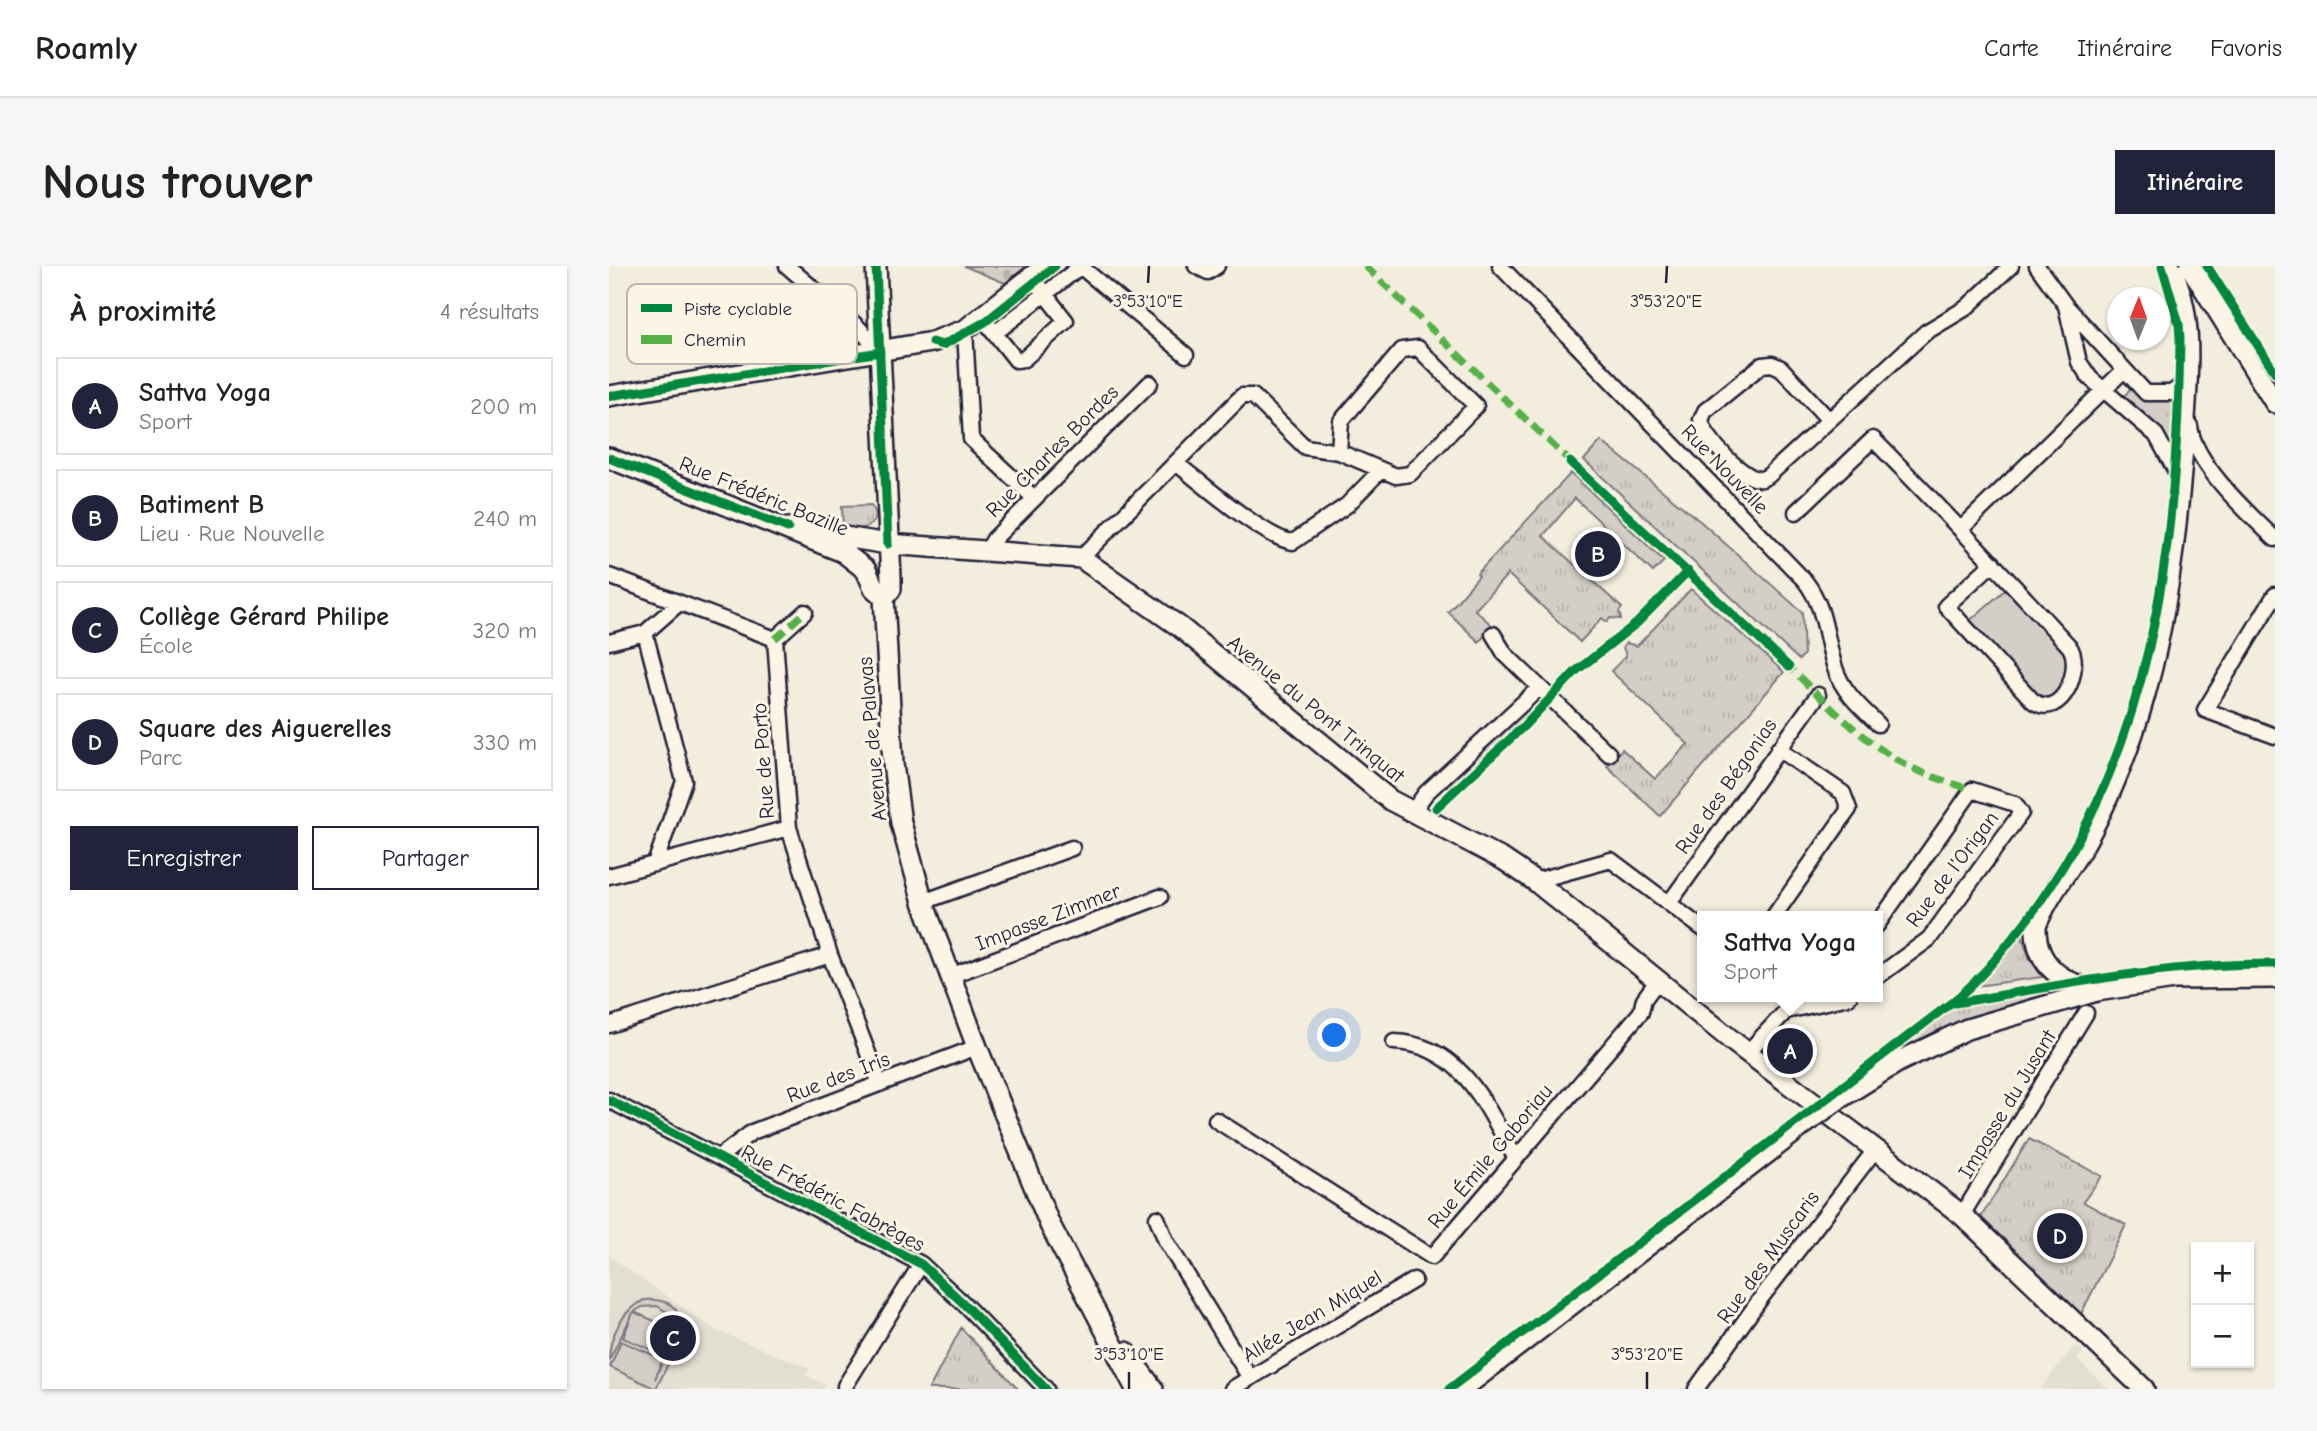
<!DOCTYPE html>
<html lang="fr">
<meta charset="utf-8">
<style>
:root{--surface:#fff;--page:#f6f6f6;--text:#222;--muted:#767676;--line:#e0e0e0;--accent:#22223b}
body{margin:0;font-family:"Comic Neue",sans-serif;background:var(--page);color:var(--text)}
.controls{position:absolute;right:21px;bottom:21px;display:grid;overflow:hidden;border-radius:0px;box-shadow:0 2px 5px #0004}
.controls button{width:63px;height:63px;display:grid;place-items:center;padding:0;border:0;border-bottom:2px solid var(--line);background:var(--surface);color:var(--text);font:35px sans-serif}
.compass{position:absolute;left:1498px;top:21px;width:63px;height:63px;border-radius:50%;background:var(--surface);box-shadow:0 2px 5px #0004;rotate:1deg}
.you{position:absolute;left:726px;top:770px;width:24px;height:24px;margin:-18px;border:5px solid #fff;border-radius:50%;background:#1a73e8;box-shadow:0 0 0 10px #1a73e833}
.badge{display:grid;place-items:center;width:46px;height:46px;border-radius:50%;background:var(--accent);color:#fff;font-size:23px;font-weight:700}
.pin{position:absolute;translate:-50% -50%;border:4px solid #fff;box-shadow:0 2px 7px #0006}
.popup{position:absolute;left:1088px;top:645px;width:186px;height:91px;box-sizing:border-box;display:grid;place-content:center;border-radius:0px;background:var(--surface);filter:drop-shadow(0 2px 5px #0005);font-size:23px;white-space:nowrap;color:var(--muted)}
.popup b{font-size:26px;color:var(--text)}
.popup::after{content:'';position:absolute;left:50%;top:100%;margin-left:-14px;border:14px solid transparent;border-top-color:var(--surface)}
.list{margin:0;padding:0;list-style:none}
h2{display:flex;justify-content:space-between;align-items:center;height:91px;margin:0;padding:0 28px;font-size:30px}
h2 small{font-size:23px;font-weight:400;color:var(--muted)}
.list li{display:grid;grid-template-columns:46px 1fr auto;gap:21px;align-items:center;box-sizing:border-box;height:98px;margin:0 14px 14px;padding:0 14px;border:2px solid var(--line);border-radius:0px}
.list b{display:block;font-size:26px;white-space:nowrap}
.list p{margin:0;font-size:23px;white-space:nowrap;color:var(--muted)}
.list em{font-size:23px;font-style:normal;color:var(--muted)}
.actions{display:flex;gap:14px;padding:21px 28px}
.actions a{flex:1;padding:16px 0;border:2px solid var(--accent);border-radius:0px;text-align:center;font-size:24px;color:var(--accent)}
.actions .main{background:var(--accent);color:#fff}
.map{position:relative;flex:none;width:1666px;height:1123px;overflow:hidden;border-radius:0px}
header{display:flex;align-items:center;gap:42px;box-sizing:border-box;height:98px;padding:0 35px;background:var(--surface);border-bottom:2px solid var(--line)}
header strong{font-size:33px}
nav{display:flex;gap:38px;margin-inline-start:auto;font-size:24px}
.intro{display:flex;align-items:center;justify-content:space-between;box-sizing:border-box;height:168px;padding:0 42px}
h1{margin:0;font-size:49px}
.button{padding:18px 32px;border-radius:0px;background:var(--accent);color:#fff;font-size:24px;font-weight:700}
main{display:flex;gap:42px;padding:0 42px}
aside{flex:1;background:var(--surface);border-radius:0px;box-shadow:0 2px 5px #0004}
.map>svg:first-child{display:block}
.built{fill:#e3ded2}
.grass{fill:url(#grass-tufts);stroke:#7b7880;stroke-width:2}
.cemetery{fill:url(#cemetery-stones);stroke:#7b7880;stroke-width:2}
.garden{fill:#d4cfc6;stroke:#7b7880;stroke-width:2;fill-rule:evenodd}
.lines{fill:none;stroke-linecap:round;stroke-linejoin:round}
.street-casing{stroke:#22223b;stroke-width:19}
.secondary-casing{stroke:#22223b;stroke-width:24}
.street{stroke:#fcf5e5;stroke-width:14}
.secondary{stroke:#fcf5e5;stroke-width:19}
.secondary-bridge-casing{stroke:#22223b;stroke-width:24;stroke-linecap:butt}
.secondary-bridge{stroke:#fcf5e5;stroke-width:19}
.quiet{stroke:#55b146;stroke-width:7;stroke-dasharray:14 7;stroke-linecap:butt}
.cycleway-casing{stroke:#fcf5e5;stroke-width:13}
.cycleway{stroke:#00873e;stroke-width:9}
.ticks{fill:none;stroke:#22223b;stroke-width:2.5}
.labels{text-anchor:middle;dominant-baseline:central;stroke-width:6;stroke-linejoin:round;paint-order:stroke}
.street-label{font-size:21px;fill:#22223b;stroke:#fcf5e5}
.key{fill:#fcf5e5;stroke:#bbb6b2;stroke-width:2}
.key-label{font-size:19px;fill:#22223b}
.ticks-label{font-size:18px;text-anchor:middle;fill:#22223b;stroke:#fcf5e5;stroke-width:6;stroke-linejoin:round;paint-order:stroke}
</style>
<header>
<strong>Roamly</strong>
<nav><a>Carte</a><a>Itinéraire</a><a>Favoris</a></nav>
</header>
<div class="intro"><h1>Nous trouver</h1><a class="button">Itinéraire</a></div>
<main>
<aside>
<h2>À proximité<small>4 résultats</small></h2>
<ul class="list">
<li><span class="badge">A</span><div><b>Sattva Yoga</b><p>Sport</p></div><em>200 m</em></li>
<li><span class="badge">B</span><div><b>Batiment B</b><p>Lieu · Rue Nouvelle</p></div><em>240 m</em></li>
<li><span class="badge">C</span><div><b>Collège Gérard Philipe</b><p>École</p></div><em>320 m</em></li>
<li><span class="badge">D</span><div><b>Square des Aiguerelles</b><p>Parc</p></div><em>330 m</em></li>
</ul>
<div class="actions"><a class="main">Enregistrer</a><a>Partager</a></div>
</aside>
<div class="map">
<svg width="1666" height="1123" viewBox="0 0 1666 1123">
<defs>
<pattern id="grass-tufts" width="24" height="20" patternUnits="userSpaceOnUse" patternTransform="scale(1.75)"><rect width="24" height="20" fill="#d4cfc6"/><path d="M3 7l-1-3M5 7V3M7 7l1-3M15 17l-1-3M17 17v-4M19 17l1-3" fill="none" stroke="#b6b1ab"/></pattern>
<pattern id="cemetery-stones" width="16" height="16" patternUnits="userSpaceOnUse" patternTransform="scale(1.75)"><rect width="16" height="16" fill="#d4cfc6"/><path d="M2 7V4a2 2 0 0 1 4 0v3zM10 15v-3a2 2 0 0 1 4 0v3z" fill="#b6b1ab"/></pattern>
</defs>
<rect width="100%" height="100%" fill="#f3edde"/>
<filter id="ink" filterUnits="userSpaceOnUse"><feTurbulence type="fractalNoise" baseFrequency=".0143" numOctaves="2"/><feDisplacementMap in="SourceGraphic" scale="14" xChannelSelector="R" yChannelSelector="G"/><feConvolveMatrix kernelMatrix="1 2 1 2 8 2 1 2 1" color-interpolation-filters="sRGB"/></filter>
<g filter="url(#ink)">
<path class="built" d="M0 990 106 1064 200 1102 197 1109 216 1119 214 1123H0Z
M1466 1079 1474 1085 1468 1094 1500 1123H1431Z"/>
<path class="grass" d="M1521 123 1538 134 1566 133 1564 188 1513 133Z
M992 175 1092 256 1193 346 1195 388 1190 394 975 194Z
M962 207 1055 295 1044 306 966 232 934 270 1013 342 1010 346 1012 353 1001 352 998 356 993 352 971 376 899 308 866 344 884 360 870 376 839 346 870 310 868 308Z
M262 239C278 260 250 265 234 263L233 240Z
M1082 323 1175 406 1051 550 998 500 1013 483 1046 513 1079 478 1002 405 1017 390 1014 381 1017 377 1028 380Z
M931 429 936 432 843 524 838 519Z
M1412 667 1420 691 1433 711 1368 720Z
M1452 723 1463 728 1256 809 1343 741Z
M1420 873 1493 910 1474 936 1517 959 1472 1048 1372 951Z
M352 1062 409 1123H320Z"/>
<path class="cemetery" d="M355 0H418L396 17Z"/>
<path class="garden" d="M1398 322 1456 383 1462 396C1454 415 1453 433 1430 432L1359 356Z
M35 1034C99 1030 60 1095 47 1123L1 1101 12 1075 54 1093 46 1113 66 1066 55 1089 14 1072 24 1047 0 1094C0 1071 14 1043 35 1034ZM48 1040 61 1048 66 1064 25 1046 33 1041Z"/>
<g class="lines">
<defs>
<path id="street" d="M178 0 249 61 271 86
M471 0 577 89
M587 0 599 6 608 0
M891 0 1196 315C1217 342 1216 371 1226 402 1233 425 1252 442 1269 458
M1428 0 1457 40 1537 127H1562L1578 116
M1457 40 1470 96 1481 112 1547 169 1571 213
M373 51 407 94 415 93 457 55 423 12
M356 64 362 173 425 232
M386 67 472 0
M1220 154 1172 102 1163 98 1153 99 1096 145 1092 154C1094 171 1136 216 1153 213L1159 210 1317 66 1357 42 1402 0
M1581 160C1585 198 1639 247 1666 273
M568 198C593 217 656 273 684 276L738 239 772 204
M1187 246 1264 173C1331 241 1396 310 1460 380 1475 400 1453 456 1424 435L1337 340 1384 297
M1352 263 1515 104
M378 285 385 273 541 117
M472 292 633 130H644L696 181 730 186 787 210 801 208 867 140 809 82 793 84 732 155 730 186
M0 310 166 373 180 562 221 689 271 818
M1666 329 1596 444 1666 470
M36 367 75 515 46 598
M884 368 896 388 1000 488
M166 373 196 346
M0 376 36 367 69 338
M803 546 817 527 930 422
M0 610 180 562
M926 615 1002 594 1094 663
M314 636 463 582
M1061 636 1209 429
M1165 650 1240 543 1234 527 1169 483
M1268 659 1363 524 1406 538 1412 547 1320 673 1268 711
M341 710 551 631
M0 759 221 689
M785 776C852 778 877 840 906 891
M1138 787 1177 745 1240 731
M0 834 312 998 354 1037 437 1123
M607 854 823 991 1032 746 1035 733 1049 714
M110 891 143 866 368 781
M1353 949 1477 747
M548 952 557 975 641 1112
M236 1120 312 998
M623 1123 805 1014
M1087 1123 1152 1032 1266 884"/>
<path id="secondary" d="M267 0 282 313V323L275 331 284 498 292 557 314 636 368 781 441 959 527 1123
M1581 0 1666 137
M0 130 323 76 356 64 436 0
M0 192 234 286 257 304 265 322 275 331
M179 262 279 278 472 292 571 361 781 534 895 594 926 615 1126 777 1353 949 1535 1123
M1488 725C1454 717 1426 700 1427 660 1438 632 1457 608 1473 582 1488 556 1501 528 1512 500 1554 394 1567 281 1575 168 1578 113 1587 51 1561 0
M1228 834 1289 796 1358 763 1488 725 1565 713 1666 712
M517 1086 544 1123
M853 1123 1201 854"/>
</defs>
<use href="#street" class="street-casing"/>
<use href="#secondary" class="secondary-casing"/>
<use href="#street" class="street"/>
<use href="#secondary" class="secondary"/>
<defs>
<path id="secondary-bridge" d="M1201 854 1228 834"/>
</defs>
<use href="#secondary-bridge" class="secondary-bridge-casing"/>
<use href="#secondary-bridge" class="secondary-bridge"/>
<path class="quiet" d="M756 0 966 200
M166 373 196 346
M1175 396C1215 434 1253 477 1303 502 1322 511 1343 517 1363 524"/>
<defs>
<path id="cycleway" d="M267 0 279 278
M1598 0 1666 106
M323 76 334 79 376 56 446 0
M0 130 271 86
M0 192 179 262
M961 196 1180 401
M827 542 916 459 967 405 1028 357 1079 305
M1346 737C1453 719 1557 697 1666 698
M0 834 312 998 354 1037 437 1123
M840 1123 1342 737C1371 714 1392 687 1414 659 1544 490 1568 280 1571 73L1570 58 1553 0"/>
</defs>
<use href="#cycleway" class="cycleway-casing"/>
<use href="#cycleway" class="cycleway"/>
</g>
</g>
<path class="ticks" d="M539 17 540 0M1057 17 1058 0M520 1123V1106M1038 1123V1106"/>
<g class="labels">
<g class="street-label">
<text transform="translate(443 185) rotate(-45)">Rue Charles Bordes</text>
<text transform="translate(1116 203) rotate(46)">Rue Nouvelle</text>
<text transform="translate(155 230) rotate(22)">Rue Frédéric Bazille</text>
<text transform="translate(707 443) rotate(39)">Avenue du Pont Trinquat</text>
<text transform="translate(263 473) rotate(-95)">Avenue de Palavas</text>
<text transform="translate(154 495) rotate(-94)">Rue de Porto</text>
<text transform="translate(1117 520) rotate(-55)">Rue des Bégonias</text>
<text transform="translate(1343 603) rotate(-53)">Rue de l'Origan</text>
<text transform="translate(439 651) rotate(-21)">Impasse Zimmer</text>
<text transform="translate(229 811) rotate(-21)">Rue des Iris</text>
<text transform="translate(1398 838) rotate(-59)">Impasse du Jusant</text>
<text transform="translate(881 890) rotate(-50)">Rue Émile Gaboriau</text>
<text transform="translate(224 932) rotate(28)">Rue Frédéric Fabrèges</text>
<text transform="translate(1159 991) rotate(-54)">Rue des Muscaris</text>
<text transform="translate(703 1050) rotate(-31)">Allée Jean Miquel</text>
</g>
</g>
<rect x="18" y="18" width="230" height="80" rx="10" class="key"/>
<rect x="32" y="38" width="31" height="8" fill="#00873e"/>
<rect x="32" y="69" width="31" height="9" fill="#55b146"/>
<g class="key-label">
<text x="75" y="49">Piste cyclable</text>
<text x="75" y="80">Chemin</text>
</g>
<g class="ticks-label">
<text x="539" y="41">3°53'10"E</text>
<text x="1057" y="41">3°53'20"E</text>
<text x="520" y="1094">3°53'10"E</text>
<text x="1038" y="1094">3°53'20"E</text>
</g>
</svg>
<div class="controls">
<button>+</button>
<button>−</button>
</div>
<svg class="compass" viewBox="-18 -18 36 36"><path d="M0-13l5 13h-10z" fill="#e53935"/><path d="M0 13l5-13h-10z" fill="#767676"/></svg>
<div class="you"></div>
<div class="pin badge" style="left:1181px;top:785px">A</div>
<div class="popup"><b>Sattva Yoga</b>Sport</div>
<div class="pin badge" style="left:989px;top:288px">B</div>
<div class="pin badge" style="left:64px;top:1072px">C</div>
<div class="pin badge" style="left:1451px;top:970px">D</div>
</div>
</main>
